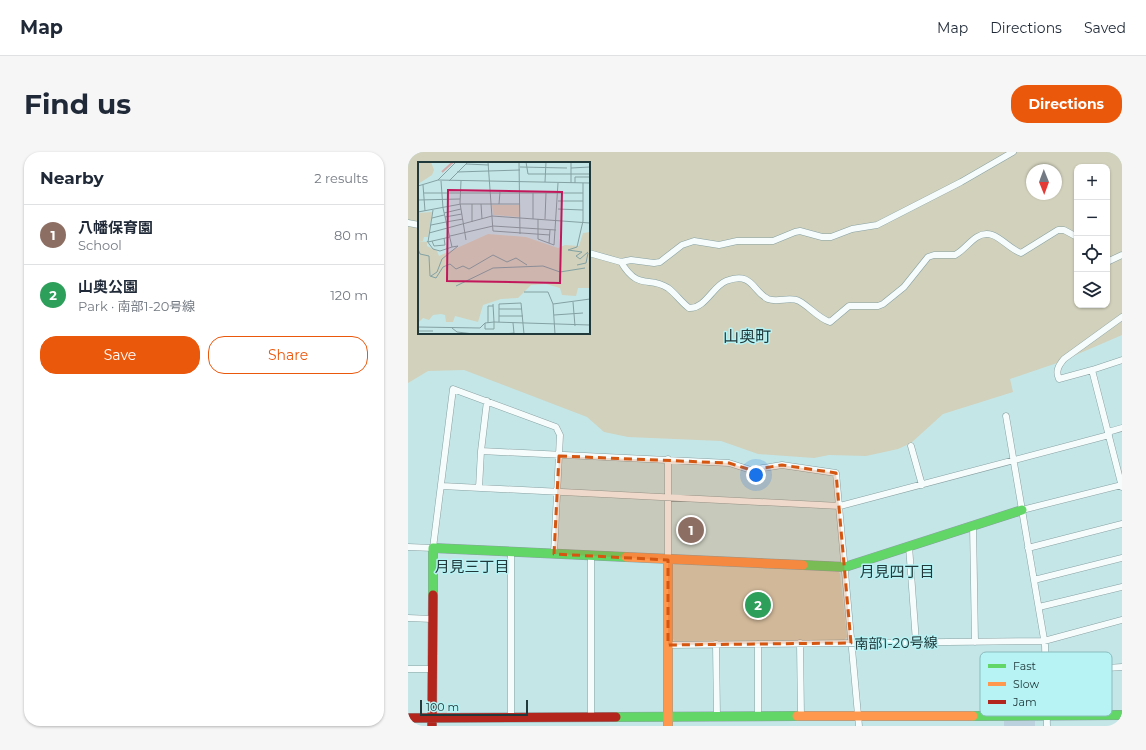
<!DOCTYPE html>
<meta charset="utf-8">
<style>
:root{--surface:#fff;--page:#f6f6f7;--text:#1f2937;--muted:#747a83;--line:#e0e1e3;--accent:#ea580c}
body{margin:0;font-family:Montserrat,"Noto Sans JP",sans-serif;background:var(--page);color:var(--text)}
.controls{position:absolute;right:12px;top:12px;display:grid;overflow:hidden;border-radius:8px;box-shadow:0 1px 3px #0004}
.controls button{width:36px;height:36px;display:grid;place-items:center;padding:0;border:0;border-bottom:1px solid var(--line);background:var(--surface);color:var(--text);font:20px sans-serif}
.compass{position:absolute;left:618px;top:12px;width:36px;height:36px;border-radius:50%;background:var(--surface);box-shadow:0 1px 3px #0004;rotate:179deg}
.scale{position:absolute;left:12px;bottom:10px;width:108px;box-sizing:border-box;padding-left:4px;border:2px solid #21393a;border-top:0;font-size:11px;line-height:14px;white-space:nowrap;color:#21393a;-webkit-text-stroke:3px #b7f3f5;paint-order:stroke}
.you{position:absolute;left:348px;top:323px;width:14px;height:14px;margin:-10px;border:3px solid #fff;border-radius:50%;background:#1a73e8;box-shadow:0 0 0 6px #1a73e833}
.badge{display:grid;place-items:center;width:26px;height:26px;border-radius:50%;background:var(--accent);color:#fff;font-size:13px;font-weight:700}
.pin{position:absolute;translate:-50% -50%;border:2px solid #fff;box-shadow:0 1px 4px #0006}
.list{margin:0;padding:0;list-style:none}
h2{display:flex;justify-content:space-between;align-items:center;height:52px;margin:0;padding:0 16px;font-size:17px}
h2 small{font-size:13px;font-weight:400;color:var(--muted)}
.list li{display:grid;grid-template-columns:26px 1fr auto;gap:12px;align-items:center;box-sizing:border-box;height:60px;padding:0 16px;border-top:1px solid var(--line)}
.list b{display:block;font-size:15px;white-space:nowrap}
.list p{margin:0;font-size:13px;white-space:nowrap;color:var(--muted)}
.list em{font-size:13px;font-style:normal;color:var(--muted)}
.actions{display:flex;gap:8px;padding:12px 16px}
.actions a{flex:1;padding:9px 0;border:1px solid var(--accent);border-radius:16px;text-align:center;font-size:14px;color:var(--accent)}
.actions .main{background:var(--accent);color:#fff}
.icon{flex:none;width:22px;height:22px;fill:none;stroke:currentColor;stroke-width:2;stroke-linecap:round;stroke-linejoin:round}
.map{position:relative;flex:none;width:714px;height:574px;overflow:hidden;border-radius:16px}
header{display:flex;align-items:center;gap:24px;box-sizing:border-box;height:56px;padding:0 20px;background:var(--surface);border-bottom:1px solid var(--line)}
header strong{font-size:19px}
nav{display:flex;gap:22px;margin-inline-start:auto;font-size:14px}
.intro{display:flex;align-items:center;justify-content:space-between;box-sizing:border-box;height:96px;padding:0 24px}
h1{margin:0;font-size:28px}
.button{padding:10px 18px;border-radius:16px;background:var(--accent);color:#fff;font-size:14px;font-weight:700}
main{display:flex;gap:24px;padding:0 24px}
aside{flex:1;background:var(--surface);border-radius:16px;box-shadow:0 1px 3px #0004}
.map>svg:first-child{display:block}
.green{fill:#d1d1bc;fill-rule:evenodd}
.building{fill:#bbd1dd}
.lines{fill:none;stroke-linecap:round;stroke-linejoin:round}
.street-casing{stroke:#87a1a2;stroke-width:7}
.fast-casing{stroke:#87a1a2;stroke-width:10}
.slow-casing{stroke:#87a1a2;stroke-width:10}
.jam-casing{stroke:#87a1a2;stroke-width:10}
.street{stroke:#f6fbfb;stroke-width:6}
.fast{stroke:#63d668;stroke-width:9}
.slow{stroke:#ff974d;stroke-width:9}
.jam{stroke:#b3261e;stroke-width:9}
.marked{fill:#d45611;fill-opacity:0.2;stroke:#d45611;stroke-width:3;stroke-dasharray:8 5;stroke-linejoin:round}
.labels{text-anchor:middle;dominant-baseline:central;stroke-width:3;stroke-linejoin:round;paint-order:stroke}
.street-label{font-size:14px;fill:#21393a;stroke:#b7f3f5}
.neighbourhood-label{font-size:15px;fill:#21393a;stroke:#b7f3f5}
.quarter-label{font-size:16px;fill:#21393a;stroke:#b7f3f5}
.inset-river{fill:none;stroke:#d2a8a9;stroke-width:2}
.inset-road{fill:none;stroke:#83a1a2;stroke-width:1}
.view{fill:#c2185b;fill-opacity:0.15;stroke:#c2185b;stroke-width:2}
.inset-edge{fill:none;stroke:#21393a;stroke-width:2}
.key{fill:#b7f3f5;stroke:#8abbbd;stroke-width:1}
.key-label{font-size:11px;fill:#21393a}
</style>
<header>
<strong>Map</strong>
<nav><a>Map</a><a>Directions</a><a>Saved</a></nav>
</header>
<div class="intro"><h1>Find us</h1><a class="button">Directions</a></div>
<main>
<aside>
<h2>Nearby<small>2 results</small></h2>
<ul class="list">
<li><span class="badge" style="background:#8d6e63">1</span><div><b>八幡保育園</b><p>School</p></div><em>80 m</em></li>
<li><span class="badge" style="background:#2e9e5b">2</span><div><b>山奥公園</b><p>Park · 南部1-20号線</p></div><em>120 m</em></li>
</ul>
<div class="actions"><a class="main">Save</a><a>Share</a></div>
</aside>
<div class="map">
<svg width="714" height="574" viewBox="0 0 714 574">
<rect width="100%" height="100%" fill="#c5e6e7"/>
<path class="green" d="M0 0H714V183L649 211 602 227 605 240 535 262 503 291 490 297 458 304 421 303 406 306 350 302 313 289 220 285 196 280 179 265 56 218 20 219 0 231ZM11 11H181V181H11ZM669 15H699V153H669ZM624 18H648V42H624Z
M267 412 430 419 432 422 439 485 436 488 267 489 264 486V414Z"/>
<path class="building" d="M596 569H627V574H596Z"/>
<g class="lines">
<defs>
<path id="street" d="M0 71 11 73
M181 101 213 110 223 108 246 111 252 110 274 93 286 89 311 93 329 89H365L387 80 392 79 414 85H423L444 77 469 73 553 30 605 0
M213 110C231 140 241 123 260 136 268 142 273 150 281 156 297 157 305 134 318 129 345 119 344 139 360 147 370 151 382 144 391 149 402 155 410 166 422 170L441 154H470L475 152 496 135 520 105 526 103H547C555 99 561 90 569 85 586 74 598 96 613 101L650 78H656L669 85
M699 110 714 103
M714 208 684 218 714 335
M684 218 651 227C647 219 651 213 656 207L714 165
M598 264 637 493 639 574
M700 280 714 276
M503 294 514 333
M73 299 321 311 343 318 374 313 428 321 451 574
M34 334 432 354 701 283
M71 336 73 299 79 249
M614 358 714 333
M565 373 567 490
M501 394 508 490
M0 395 25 396 45 237 148 275 152 283 146 402
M620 396 714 372
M183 403V566
M260 408V307
M626 428 714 406
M631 455 714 435
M0 466 24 467
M392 491 393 565
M308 492 309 565
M350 492V565
M260 493 636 489 714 468
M0 517H24
M638 520 714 515
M103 566V400"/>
<path id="fast" d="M395 413 437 415 614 358
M25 443V396L218 405
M565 564 714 563
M208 565 389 564"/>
<path id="slow" d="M218 405 395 413
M260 408V574
M389 564H565"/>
<path id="jam" d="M0 566 208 565
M24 574 25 443"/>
</defs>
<use href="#street" class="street-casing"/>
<use href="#fast" class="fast-casing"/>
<use href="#slow" class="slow-casing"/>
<use href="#jam" class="jam-casing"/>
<use href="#street" class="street"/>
<use href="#fast" class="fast"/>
<use href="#slow" class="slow"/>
<use href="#jam" class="jam"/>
</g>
<path class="marked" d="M151 304 321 311 343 318 374 313 428 321 443 491 260 493V408L146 402Z"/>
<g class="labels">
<g class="street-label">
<text transform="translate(488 491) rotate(-1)">南部1-20号線</text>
</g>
<g class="neighbourhood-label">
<text x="64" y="414">月見三丁目</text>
<text x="489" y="419">月見四丁目</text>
</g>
<g class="quarter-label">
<text x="339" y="184">山奥町</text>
</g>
</g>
<g transform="translate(10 10)">
<rect width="172" height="172" fill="#c5e6e7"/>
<path d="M0 0H13L16 8 14 13 0 22ZM74 43H101V55L75 53ZM14 50 10 75H6L5 79H0V51ZM172 70V126H160L158 134 144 133 142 126 128 122 113 123 100 136 83 137 65 143 60 160 37 154 35 160H28L27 153 23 152 15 153 11 158 5 156 0 161V79L9 80V84L19 89 21 94 70 72 108 75 140 86 147 83 161 84 165 71Z" fill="#d1d1bc"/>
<path class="inset-river" d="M24 10 35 0"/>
<path class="inset-road" d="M70 0 75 69 132 73M101 0 102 72M108 0 110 12H153M48 2 71 3M102 5 149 6M153 6 172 5M39 10 102 8M153 12H172M20 18 172 21M31 19 50 0M43 19 42 41 48 78M127 20 128 0M153 21V0M157 21V15H172M165 21V59L159 85 150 88 164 90 158 94 162 97 170 90M5 23 7 49M0 24 20 18 38 0M6 31H165M0 38 42 37M140 39H165M54 42V60M63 42 64 57M81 42 82 30M140 47 165 48M15 48 10 80 32 75M0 50 43 42H102M26 51 43 47M27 55 44 52M14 56 26 53M115 57V31M120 57V77L136 83 140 21M127 57 128 31M28 60 45 57M13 63 28 60M11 71 74 54 172 61M32 74 75 64 138 68M9 79 15 87 22 89 34 85 25 46 23 19M14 79 16 84 27 83 26 76M131 81 132 68M0 87 2 92 11 94 12 114M159 103 168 101 170 91M12 114 18 116 25 105 32 102 38 107 45 104 51 107 75 93 89 100 98 96 109 103M13 114 19 110 24 97 40 84 34 85M38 124 75 106 125 104 142 110 167 106M106 130H130L135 142 137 172M155 140 157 164M75 142 76 160M135 142 172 137M81 147H104M136 153 165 151M81 154H105M81 160V142L103 141 106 172M67 161V167H76V160M70 161V144H75M0 165 62 166 67 161 76 160 172 163M34 166 39 170 56 172M0 169H15M86 172 96 171 95 161"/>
<path class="view" d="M30 28 144 30 142 121 29 119Z"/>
<rect width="172" height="172" class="inset-edge"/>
</g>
<rect x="572" y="500" width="132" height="64" rx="6" class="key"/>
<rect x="580" y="512" width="18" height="4" fill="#63d668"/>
<rect x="580" y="530" width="18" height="4" fill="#ff974d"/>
<rect x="580" y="548" width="18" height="4" fill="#b3261e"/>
<g class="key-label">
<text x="605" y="518">Fast</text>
<text x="605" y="536">Slow</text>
<text x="605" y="554">Jam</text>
</g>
</svg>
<div class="controls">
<button>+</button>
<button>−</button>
<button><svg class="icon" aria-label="locate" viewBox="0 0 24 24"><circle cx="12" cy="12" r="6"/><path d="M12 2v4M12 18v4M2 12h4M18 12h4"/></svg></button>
<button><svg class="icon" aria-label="layers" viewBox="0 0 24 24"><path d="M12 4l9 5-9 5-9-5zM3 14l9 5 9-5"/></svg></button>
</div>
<svg class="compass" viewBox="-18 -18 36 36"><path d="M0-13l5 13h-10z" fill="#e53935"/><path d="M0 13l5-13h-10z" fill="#747a83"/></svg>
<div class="scale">100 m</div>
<div class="you"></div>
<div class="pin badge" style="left:283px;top:378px;background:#8d6e63">1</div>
<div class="pin badge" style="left:350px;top:453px;background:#2e9e5b">2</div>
</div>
</main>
